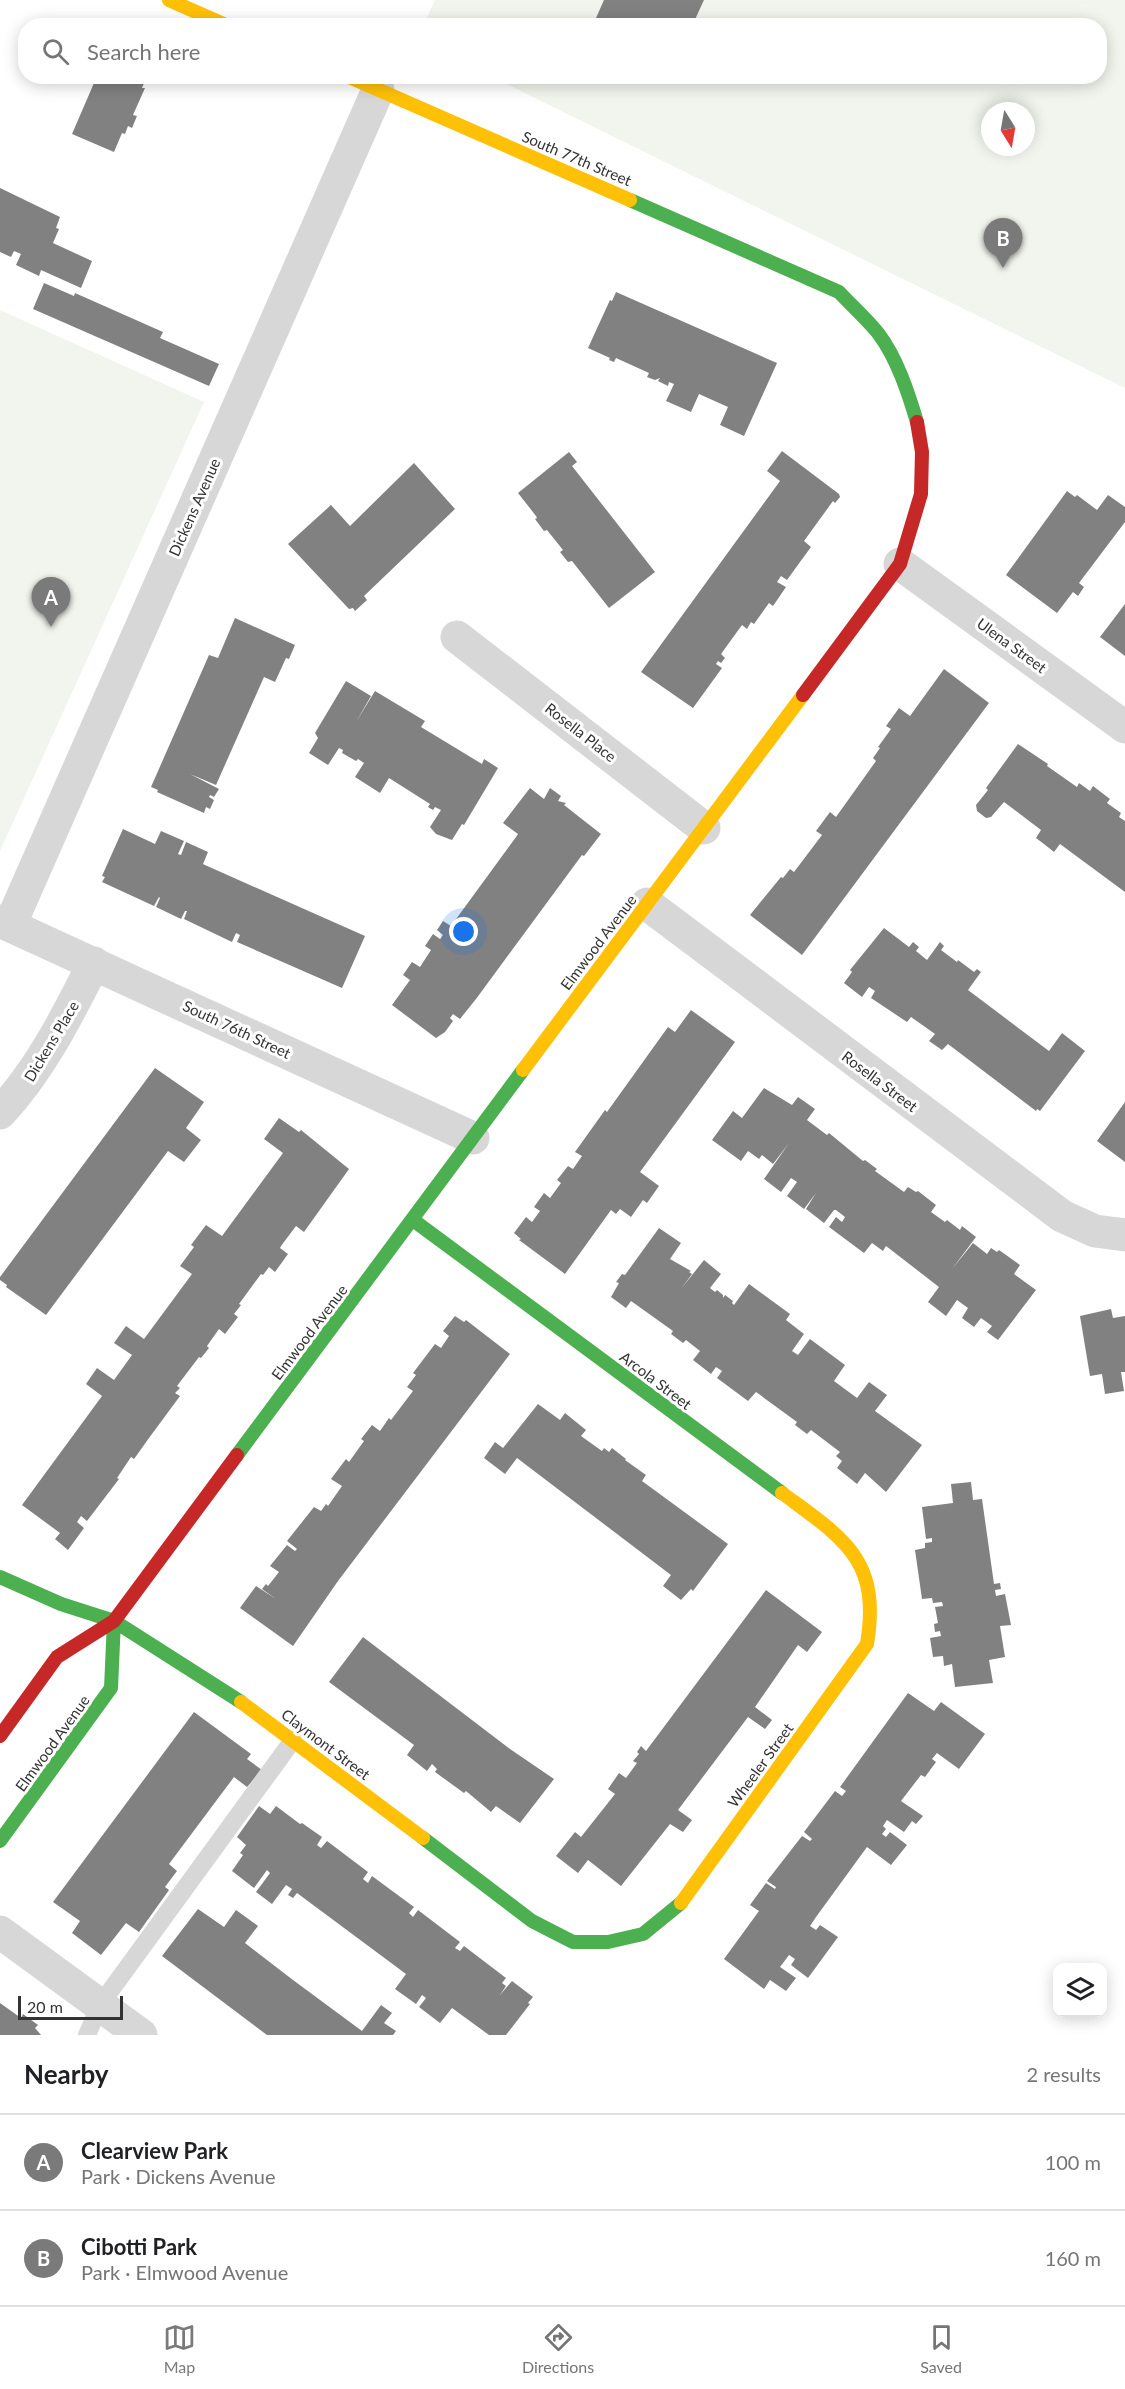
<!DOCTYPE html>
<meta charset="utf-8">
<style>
:root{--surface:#fff;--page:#f2f2f2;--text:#202124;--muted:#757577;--line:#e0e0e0;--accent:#7a7a7a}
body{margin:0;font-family:Lato,sans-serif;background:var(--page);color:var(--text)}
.controls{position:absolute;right:18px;bottom:18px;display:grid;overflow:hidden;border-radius:12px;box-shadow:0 3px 15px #0003}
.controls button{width:54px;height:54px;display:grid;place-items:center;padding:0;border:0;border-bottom:2px solid var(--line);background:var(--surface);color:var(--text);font:30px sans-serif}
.compass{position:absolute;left:981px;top:102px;width:54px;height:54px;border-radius:50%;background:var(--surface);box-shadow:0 3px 15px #0003;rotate:169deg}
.scale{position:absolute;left:18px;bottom:15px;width:105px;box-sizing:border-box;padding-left:6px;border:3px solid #333;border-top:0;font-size:16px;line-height:21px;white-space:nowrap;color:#333;-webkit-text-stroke:4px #fff;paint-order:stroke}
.you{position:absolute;left:464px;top:932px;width:21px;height:21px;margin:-15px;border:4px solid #fff;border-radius:50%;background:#1a73e8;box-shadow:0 0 0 9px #1a73e833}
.badge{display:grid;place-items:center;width:39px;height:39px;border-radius:50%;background:var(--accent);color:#fff;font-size:20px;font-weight:700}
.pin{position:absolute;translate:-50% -50px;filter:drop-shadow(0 2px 3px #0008)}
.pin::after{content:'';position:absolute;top:32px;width:21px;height:18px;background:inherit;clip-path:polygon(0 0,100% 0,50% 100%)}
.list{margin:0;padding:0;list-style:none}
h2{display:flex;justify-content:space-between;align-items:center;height:78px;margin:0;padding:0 24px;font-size:26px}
h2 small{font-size:20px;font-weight:400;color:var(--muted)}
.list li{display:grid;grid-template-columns:39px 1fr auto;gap:18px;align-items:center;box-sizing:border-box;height:96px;padding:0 24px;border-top:2px solid var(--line)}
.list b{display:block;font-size:22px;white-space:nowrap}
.list p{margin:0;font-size:20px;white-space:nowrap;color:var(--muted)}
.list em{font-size:20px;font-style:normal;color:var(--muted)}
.icon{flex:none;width:33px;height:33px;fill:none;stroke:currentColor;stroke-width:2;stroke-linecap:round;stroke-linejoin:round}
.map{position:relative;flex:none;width:1125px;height:2035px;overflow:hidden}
.search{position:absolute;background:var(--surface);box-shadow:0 3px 15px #0003;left:18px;right:18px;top:18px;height:66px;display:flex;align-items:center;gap:15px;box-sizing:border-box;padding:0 21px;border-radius:24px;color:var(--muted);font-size:22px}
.sheet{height:270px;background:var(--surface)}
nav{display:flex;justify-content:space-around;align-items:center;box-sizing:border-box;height:84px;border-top:2px solid var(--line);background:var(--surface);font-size:16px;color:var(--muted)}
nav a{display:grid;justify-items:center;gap:3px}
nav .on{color:var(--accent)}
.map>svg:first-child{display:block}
.green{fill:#f1f5ed;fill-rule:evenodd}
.building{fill:#818181}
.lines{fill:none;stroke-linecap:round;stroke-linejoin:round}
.lane{stroke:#d7d7d7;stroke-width:18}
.street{stroke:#d7d7d7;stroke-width:33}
.fast{stroke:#4caf50;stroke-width:14}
.slow{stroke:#ffc107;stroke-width:14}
.jam{stroke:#c62828;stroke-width:14}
.labels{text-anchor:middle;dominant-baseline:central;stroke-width:6;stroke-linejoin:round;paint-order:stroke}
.street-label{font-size:15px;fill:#333;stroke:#fff}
</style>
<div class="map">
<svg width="1125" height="2035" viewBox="0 0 1125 2035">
<rect width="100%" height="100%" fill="#fff"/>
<path class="green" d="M435 0H1125V388L492 77 1100 76V26H423ZM990 111H1026V147H990Z
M0 310 204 402 0 851Z"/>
<path class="building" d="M604 0H704L692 26H613L596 18Z
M97 76H147L142 88H145L133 115 137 116 132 128 128 126 125 134 122 133 114 152 72 134Z
M0 188 60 217 56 228 59 229 53 243 92 261 81 288 41 270 39 276 16 265 21 254 14 251 11 257 0 252Z
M44 283 74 296 75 293 163 332 160 338 219 364 209 386 33 309Z
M616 292 777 363 744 436 720 425 728 407 699 394 691 412 666 401 674 384 669 382 668 386 658 381 660 378 655 380 647 377 649 373 616 358 614 362 609 360 610 358 588 348 610 300 612 301Z
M782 451 839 494 840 497 835 503 833 501 804 541 811 547 800 562 787 580 781 576 777 582 786 587 773 606 769 603 754 624 751 622 747 629 742 625 721 654 725 658 721 663 718 661 716 664 722 668 693 708 641 672 780 481 767 471Z
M569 452 577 462 572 466 655 572 609 608 572 561 568 562 560 552 563 550 547 530 544 531 535 519 537 518 536 516 518 493Z
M414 463 455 509 364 596 367 600 355 611 353 608 349 609 288 544 331 505 350 526Z
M1067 491 1075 497 1077 495 1097 510 1108 495 1125 507V522L1079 583 1084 587 1078 596 1073 592 1057 613 1006 575Z
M1125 604V656L1100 637Z
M235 618 295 645 289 659 286 658 275 682 264 677 216 785 190 774 219 789 214 797 210 795 209 797 214 800 210 809 206 807 204 813 157 792 158 790 151 787 209 655 218 658Z
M944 669 989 703 802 955 750 915 781 877 783 878 790 869 794 872 822 835 816 831 830 812 836 817 876 761 873 758 880 748 878 747 891 729 886 726 899 708 910 716Z
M346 681 371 696 356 722 375 691 425 721 421 727 482 764 484 759 498 768 464 825 462 824 452 840 436 834 430 827 441 810 435 807 433 810 428 807 430 804 389 778 380 793 355 777 364 763 358 759 356 761 342 753 343 750 339 748 328 765 309 753 318 738 315 733Z
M1018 744 1048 764 1047 766 1077 787 1079 783 1090 791 1093 786 1110 799 1107 803 1121 813 1119 817 1125 821V892L1060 844 1054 852 1044 844 1036 838 1041 830 1004 802 991 817 986 818 977 811 976 805 988 790 986 788Z
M530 788 544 799 550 788 561 796 558 801 566 803 564 805 601 834 584 856 582 855 476 999 460 1019 453 1014 450 1018 453 1021 445 1032 436 1038 392 1005 410 980 403 975 412 962 420 967 431 950 425 946 433 934 440 939 443 935 437 930 443 921 451 926 516 837 518 834 503 823Z
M123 829 155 844 161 831 184 841 178 854 181 855 186 842 208 852 203 864 205 865 365 936 342 988 237 942 240 935 236 933 232 942 184 919 187 911H185L181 919 156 907 160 898 159 897 154 906 102 882 105 877 102 876Z
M884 928 909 947 913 942 919 947 916 951 927 960 940 942 944 946 941 950 957 962 958 960 974 972 977 969 981 972 968 990 1049 1051 1062 1033 1085 1051 1040 1111 1037 1109 1036 1111 948 1044 942 1050 929 1041 935 1034 911 1017 907 1022 871 998 875 991 869 987 862 997 844 983 852 972 850 970Z
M691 1010 735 1042 640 1172 659 1186 647 1203 643 1200 631 1217 620 1209 616 1214 611 1210 565 1274 519 1240 521 1239 514 1233 526 1217 532 1222 540 1211 534 1207 544 1193 550 1198 561 1183 557 1180 568 1166 573 1169 582 1156 575 1152 605 1110 607 1112 668 1027 675 1032Z
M155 1068 204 1102 186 1128 201 1140 184 1162 168 1151 46 1315 6 1287 7 1285 0 1280V1277Z
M764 1088 792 1105 798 1097 815 1109 807 1120 827 1135 829 1133 863 1161 865 1160 877 1169 875 1171 904 1192 908 1187 916 1192 918 1191 936 1205 931 1212 945 1222 947 1220 960 1230 962 1226 976 1237 952 1269 973 1243 987 1254 991 1248 997 1252 999 1250 1020 1265 1014 1274 1036 1290 998 1340 987 1332 992 1326 981 1318 974 1327 962 1318 968 1308 957 1300 946 1316 928 1302 939 1287 886 1246 883 1251 872 1243 864 1253 829 1227 836 1217 842 1222 845 1217 836 1210H834L824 1223 806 1209 816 1193 804 1209 787 1196 797 1182 791 1178 781 1192 764 1179 789 1143 773 1164 762 1155 759 1159 748 1151 741 1161 712 1140 733 1111 742 1118Z
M1125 1102V1162L1097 1141Z
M279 1118 299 1132 301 1130 349 1169 304 1232 296 1226 281 1246 280 1248 288 1254 275 1272 269 1267 263 1275 261 1274 239 1304 241 1305 234 1314 238 1317 225 1334 219 1329 207 1346 209 1348 201 1358 199 1357 177 1386 180 1388 175 1393 180 1396 149 1438 134 1459 131 1457 117 1478 119 1479 87 1521 81 1516 77 1522 84 1528 68 1550 55 1539 60 1533 22 1505 102 1396 86 1384 97 1368 114 1380 132 1355 114 1343 126 1326 144 1339 192 1274 180 1266 194 1247 191 1245 206 1225 222 1236 283 1153 264 1139Z
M659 1228 681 1243 670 1259 691 1271 689 1272 692 1274 681 1289 704 1260 721 1274 710 1288 715 1292 717 1290 723 1295V1298L725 1295 733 1301 732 1303 734 1305 749 1284 790 1314 786 1320 804 1334 792 1351 798 1355 810 1339 845 1365 834 1381 857 1398 869 1382 887 1395 875 1411 922 1445 886 1492 865 1473 857 1484 837 1468 842 1461 836 1456 840 1452 811 1430 807 1434 795 1425 797 1422 756 1392 748 1401 717 1378 722 1371 716 1367 711 1374 693 1360 700 1351 686 1340 683 1343 671 1334 673 1331 631 1301 626 1308 611 1297 619 1283 616 1282 622 1274 625 1275Z
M1111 1309 1113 1318 1125 1316V1372H1121L1124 1391 1105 1394 1102 1374 1090 1376 1080 1316Z
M455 1316 464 1322 466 1320 510 1354 338 1581 293 1646 240 1608 256 1586 276 1599 262 1589 266 1584 268 1586 279 1572 270 1566 287 1545 295 1551 297 1549 287 1541 314 1507 321 1511 326 1504 328 1506 342 1486 331 1479 346 1459 349 1462 364 1441 361 1439 372 1425 380 1431 389 1418 391 1420 413 1391 407 1387 416 1375 413 1373 435 1344 441 1348 449 1336 443 1331Z
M538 1404 560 1420 565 1413 586 1430 581 1436 602 1451 604 1448 609 1452 612 1448 626 1459 625 1460 646 1475 642 1481 728 1544 693 1591 691 1589 681 1600 663 1586 671 1575 517 1458 505 1474 484 1458 495 1442 503 1448Z
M971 1482 973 1500 982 1499 994 1584 1000 1583 1001 1589 995 1590 996 1596 1005 1594 1011 1625 1000 1626 1005 1657 989 1660 993 1683 955 1687 952 1664 944 1666 943 1656 933 1657 930 1638 941 1636 940 1631 935 1632 934 1624 938 1623 935 1607 943 1606 942 1602 933 1603 932 1598 922 1599 915 1550 925 1548V1543L932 1542V1538L926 1539 922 1507 953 1503 951 1484Z
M766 1590 822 1632 807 1652 798 1645 755 1707 772 1720 765 1729 748 1717 678 1810 692 1820 683 1832 670 1824 621 1886 588 1860 578 1873 556 1856 575 1832 581 1837 615 1794 608 1789 619 1773 626 1778 637 1763 633 1761 639 1754 637 1752 641 1746 646 1751Z
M363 1637 510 1749 554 1779 520 1823 496 1806 491 1812 466 1791 464 1793 435 1772 437 1769 432 1764 427 1771 407 1755 414 1745 329 1682Z
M908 1693 934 1711 941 1702 985 1734 959 1769 937 1753 932 1759 936 1762 925 1777 921 1775 901 1801 923 1816 916 1824 912 1821 904 1832 887 1820 883 1826 886 1829 882 1834 886 1837 890 1832 907 1845 891 1865 867 1847 816 1917 810 1926 816 1930 820 1925 838 1937 808 1978 791 1965 795 1959 789 1955 780 1967 796 1978 786 1991 770 1980 764 1989 724 1959 759 1911 750 1905 766 1883 775 1889 776 1887 767 1881 802 1836 810 1841 812 1839 804 1832 835 1791 842 1796 846 1791 840 1787Z
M194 1712 251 1754 247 1759 262 1770 247 1787 234 1777 169 1864 177 1871 165 1887 169 1890 139 1932 126 1923 101 1955 72 1933 80 1921 53 1902Z
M259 1806 270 1814 276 1806 300 1824 302 1823 322 1837 317 1845 321 1848 327 1841 368 1872 363 1879 368 1883 372 1876 414 1907 409 1913 413 1917 418 1910 460 1942 455 1948 460 1951 464 1946 506 1978 502 1983 506 1986 500 1995 512 1981 533 1997 528 2003 530 2004 506 2035H489L452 2008 440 2023 419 2007 426 1998 422 1995 416 2004 395 1989 406 1974 297 1893 293 1898 288 1895 292 1889 286 1885 272 1904 256 1892 270 1873 267 1870 254 1888 232 1871 243 1855 240 1853 246 1845 237 1837Z
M198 1909 224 1927 236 1910 258 1926 245 1943 293 1980 362 2031 381 2005 392 2013 384 2023 396 2031 393 2035H267L162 1956Z
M0 2003 21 2018 23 2014 38 2025 35 2028 41 2035H0Z"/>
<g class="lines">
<path class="lane" d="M87 2035 100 2005 293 1740"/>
<path class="street" d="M900 564 1125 727
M457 637 704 828
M647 904 1062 1216 1095 1231 1125 1235
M0 921 473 1138
M10 925 378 90
M0 1113C41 1069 67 1016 94 963
M0 1932 141 2035"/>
<path class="fast" d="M630 200 839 292C852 306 866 318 878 333 897 358 908 392 917 422
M413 1220 782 1493
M237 1455 523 1070
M0 1577 61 1604 114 1621 241 1702
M423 1838 532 1921 573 1942H608L643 1934 681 1903
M0 1841 111 1688 114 1621"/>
<path class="slow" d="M169 0 228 26
M347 76 630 200
M523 1070 803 695
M241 1702 423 1838
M681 1903 867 1644C881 1559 844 1539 782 1493"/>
<path class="jam" d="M803 695 900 564 921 494 922 452 917 422
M0 1736 57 1657 114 1621 237 1455"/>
</g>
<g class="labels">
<g class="street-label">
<text transform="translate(577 158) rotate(23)">South 77th Street</text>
<text transform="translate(194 507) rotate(-66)">Dickens Avenue</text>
<text transform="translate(1012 645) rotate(36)">Ulena Street</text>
<text transform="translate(581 732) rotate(38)">Rosella Place</text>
<text transform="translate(598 942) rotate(-53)">Elmwood Avenue</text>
<text transform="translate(237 1029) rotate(25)">South 76th Street</text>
<text transform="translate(51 1041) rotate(-59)">Dickens Place</text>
<text transform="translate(880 1081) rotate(37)">Rosella Street</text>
<text transform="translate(309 1332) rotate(-53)">Elmwood Avenue</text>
<text transform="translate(656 1380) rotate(37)">Arcola Street</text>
<text transform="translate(52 1743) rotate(-54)">Elmwood Avenue</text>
<text transform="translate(326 1744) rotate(37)">Claymont Street</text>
<text transform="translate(760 1765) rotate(-54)">Wheeler Street</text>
</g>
</g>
</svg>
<div class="controls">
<button><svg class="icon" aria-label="layers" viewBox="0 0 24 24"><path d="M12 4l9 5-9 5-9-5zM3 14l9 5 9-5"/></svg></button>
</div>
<svg class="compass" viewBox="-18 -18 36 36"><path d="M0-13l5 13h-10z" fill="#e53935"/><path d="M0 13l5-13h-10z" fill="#757577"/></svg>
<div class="scale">20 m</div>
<div class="you"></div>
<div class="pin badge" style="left:51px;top:627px">A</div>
<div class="pin badge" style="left:1003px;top:268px">B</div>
<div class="search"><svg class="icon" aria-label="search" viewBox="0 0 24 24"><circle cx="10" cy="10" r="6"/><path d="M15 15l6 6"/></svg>Search here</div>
</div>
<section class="sheet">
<h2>Nearby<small>2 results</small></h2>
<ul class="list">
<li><span class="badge">A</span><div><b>Clearview Park</b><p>Park · Dickens Avenue</p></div><em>100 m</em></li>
<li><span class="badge">B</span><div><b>Cibotti Park</b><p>Park · Elmwood Avenue</p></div><em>160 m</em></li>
</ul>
</section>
<nav>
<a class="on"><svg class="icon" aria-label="map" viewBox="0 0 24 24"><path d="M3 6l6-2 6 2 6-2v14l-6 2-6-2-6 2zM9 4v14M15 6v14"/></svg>Map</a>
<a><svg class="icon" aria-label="directions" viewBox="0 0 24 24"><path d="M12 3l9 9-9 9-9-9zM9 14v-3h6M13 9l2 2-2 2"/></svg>Directions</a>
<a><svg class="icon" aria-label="saved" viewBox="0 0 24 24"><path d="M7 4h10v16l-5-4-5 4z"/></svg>Saved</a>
</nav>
